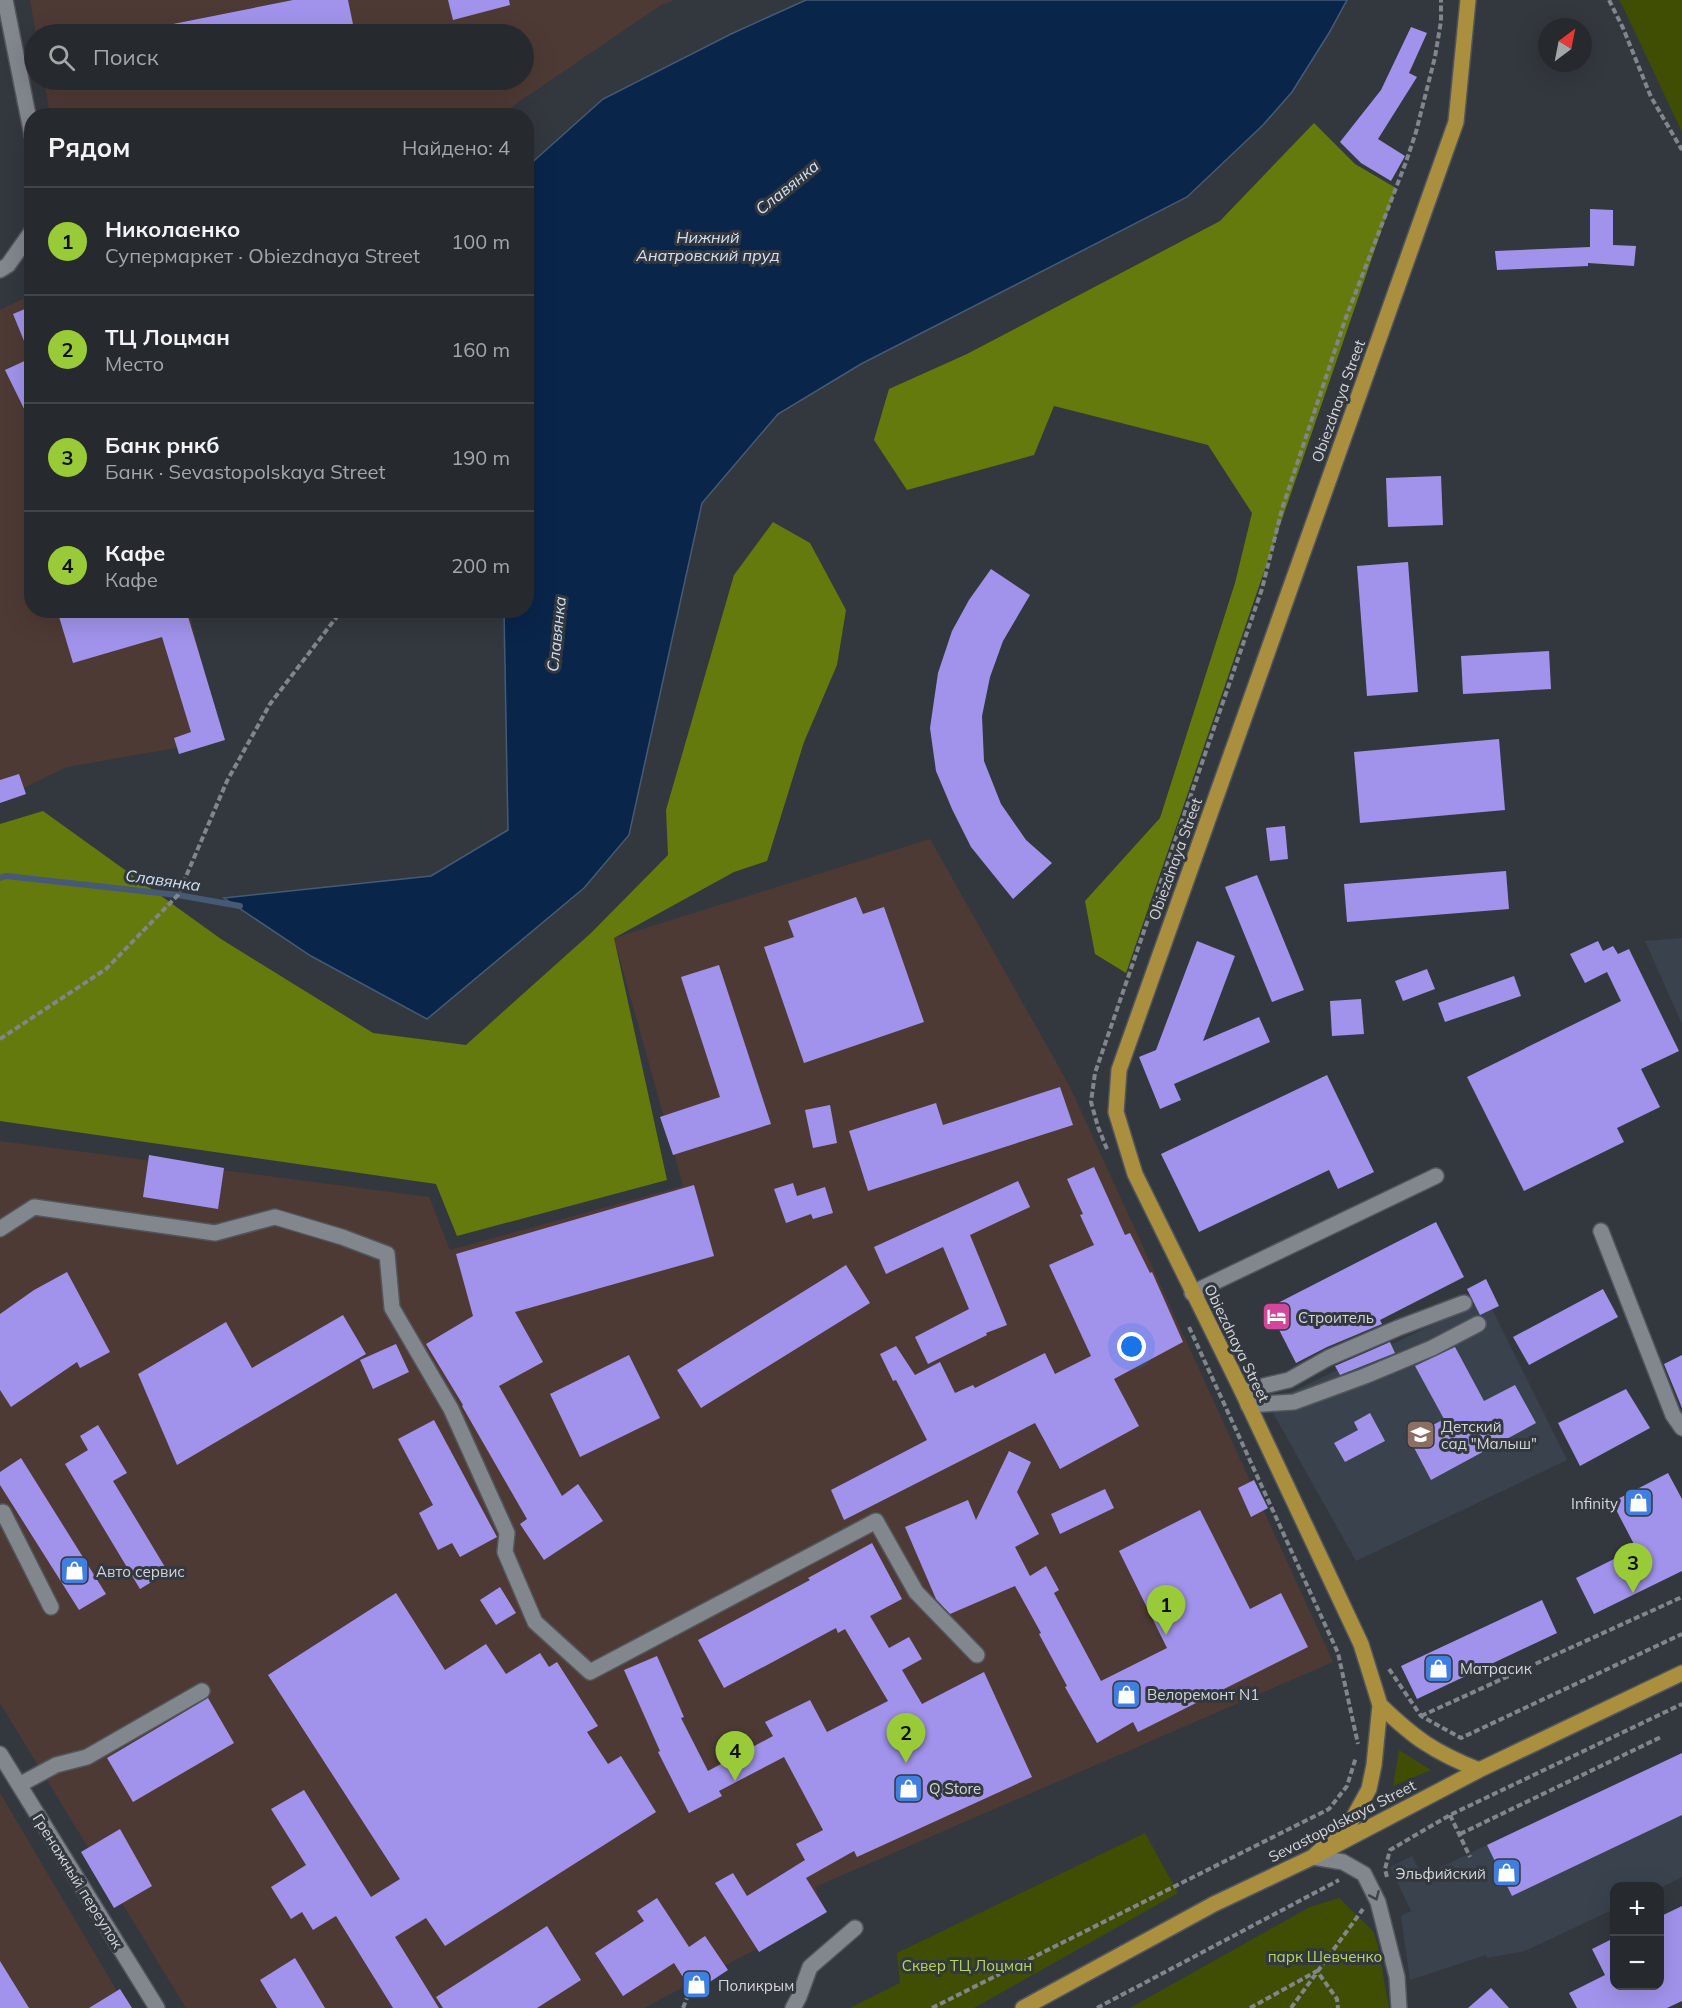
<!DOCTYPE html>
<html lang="ru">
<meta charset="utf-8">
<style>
:root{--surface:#262a2e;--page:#2e3236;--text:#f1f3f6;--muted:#a4a7aa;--line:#42464a;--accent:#98cb37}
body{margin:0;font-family:Mulish,sans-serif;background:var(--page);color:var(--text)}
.controls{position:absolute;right:18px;bottom:18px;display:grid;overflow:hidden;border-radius:12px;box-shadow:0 6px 24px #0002}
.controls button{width:54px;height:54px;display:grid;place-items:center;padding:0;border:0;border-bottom:2px solid var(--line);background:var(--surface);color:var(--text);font:30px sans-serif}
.compass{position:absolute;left:1538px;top:18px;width:54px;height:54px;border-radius:50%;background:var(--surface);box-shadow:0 6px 24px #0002;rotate:32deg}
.you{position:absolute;left:1132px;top:1347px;width:21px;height:21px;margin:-15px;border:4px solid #fff;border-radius:50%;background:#1a73e8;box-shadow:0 0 0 9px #1a73e833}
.badge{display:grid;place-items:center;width:39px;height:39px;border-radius:50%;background:var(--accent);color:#111;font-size:20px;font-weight:700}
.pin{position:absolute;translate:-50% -50px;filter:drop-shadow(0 2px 3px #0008)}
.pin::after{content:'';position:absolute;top:32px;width:21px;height:18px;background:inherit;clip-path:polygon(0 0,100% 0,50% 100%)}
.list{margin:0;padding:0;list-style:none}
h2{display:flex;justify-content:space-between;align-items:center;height:78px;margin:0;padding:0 24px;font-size:26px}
h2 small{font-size:20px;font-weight:400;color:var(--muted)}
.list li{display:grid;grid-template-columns:39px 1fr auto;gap:18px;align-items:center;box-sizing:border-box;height:108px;padding:0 24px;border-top:2px solid var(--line)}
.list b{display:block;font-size:22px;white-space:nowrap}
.list p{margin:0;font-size:20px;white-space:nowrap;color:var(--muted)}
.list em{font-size:20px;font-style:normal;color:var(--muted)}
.icon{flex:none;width:33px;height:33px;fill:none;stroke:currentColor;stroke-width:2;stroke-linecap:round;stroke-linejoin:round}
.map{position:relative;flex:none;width:1682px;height:2008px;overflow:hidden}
.search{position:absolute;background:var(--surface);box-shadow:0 6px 24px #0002;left:24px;top:24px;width:510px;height:66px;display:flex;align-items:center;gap:15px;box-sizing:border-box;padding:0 21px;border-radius:33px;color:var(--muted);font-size:22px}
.panel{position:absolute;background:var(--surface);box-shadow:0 6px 24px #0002;left:24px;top:108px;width:510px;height:510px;border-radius:24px}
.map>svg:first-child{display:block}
.built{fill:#3a434d}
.industrial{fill:#4e3a35}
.green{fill:#3f4e03}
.forest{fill:#647a0d}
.water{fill:#09254a;stroke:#465a75;stroke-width:1.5}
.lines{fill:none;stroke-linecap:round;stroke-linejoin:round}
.stream{stroke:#465a75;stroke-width:6}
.building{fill:#a193eb}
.minor-casing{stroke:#52565b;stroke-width:18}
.major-casing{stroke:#52565b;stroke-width:18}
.path{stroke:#81868a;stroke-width:4;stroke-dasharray:6 3;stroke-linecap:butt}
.minor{stroke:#81878d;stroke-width:15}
.major{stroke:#a98f3e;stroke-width:15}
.oneway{stroke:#3f444a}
.labels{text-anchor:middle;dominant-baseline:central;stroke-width:6;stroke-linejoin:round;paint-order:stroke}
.street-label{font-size:15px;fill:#d4d7da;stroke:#33383e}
.poi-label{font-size:15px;fill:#d4d7da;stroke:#33383e;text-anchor:start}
.park-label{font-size:15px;fill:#b7d758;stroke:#33383e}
.water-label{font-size:16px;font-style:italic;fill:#d2e1f5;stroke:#33383e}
</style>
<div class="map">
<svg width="1682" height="2008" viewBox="0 0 1682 2008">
<rect width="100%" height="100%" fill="#33383e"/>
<path class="built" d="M1682 938V1024L1645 941Z
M1487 1299 1567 1460 1356 1561 1272 1411 1283 1396Z
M1682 1753V1877L1660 1888 1614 1886V1909L1525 1951 1487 1958 1486 1955 1410 1980 1401 1916 1411 1911 1390 1867 1412 1856 1422 1876Z"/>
<path class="industrial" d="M30 0H675L661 5 498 116 50 115 44 80H524V34H36Z
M31 295 32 610 189 611 221 740 67 767 0 799V310Z
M930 839 1069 1085 1333 1662 815 1887 823 1906 764 1945 644 2008H186L0 1703V1141L429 1197 450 1250 683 1186 614 938Z
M0 1793 127 2008H0Z"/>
<path class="green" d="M1619 0H1682V132L1623 7Z
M1399 1750 1431 1770 1393 1786Z
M1145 1833 1178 1893 974 2008H850L900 1983 897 1953Z
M1339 1898 1373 1931 1378 1946 1389 2008H1130L1310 1907Z"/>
<path class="forest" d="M1314 123 1355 164 1396 188 1126 973 1095 954 1085 901 1160 818 1235 583 1252 513 1208 445 1054 406 1034 455 907 490 874 440 889 389 967 354 1220 221Z
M773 522 810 543 846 610 837 665 804 742 767 861 734 872 614 938 667 1180 457 1236 436 1184 0 1121V824L43 811 221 939 373 1033 466 1045 591 933 668 855 666 810 734 575Z"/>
<path class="water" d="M806 0H1347L1329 33 1292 92 1263 125 1187 197 861 364 778 414 702 503 629 835 584 888 427 1019 311 956 224 898 431 876 508 830 504 611 526 610 527 167 603 99 731 34Z"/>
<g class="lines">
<path class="stream" d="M0 878 6 876 178 895 240 906"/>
</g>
<path class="building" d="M293 0H348L355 34H159L158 27Z
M448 0H509L510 5 453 20Z
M1411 27 1427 33 1409 73 1417 77 1378 139 1405 156 1391 181 1361 163 1340 142 1381 90Z
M1590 209 1613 210V245L1636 246 1634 266 1588 263V266L1497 270 1495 251 1590 247Z
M32 306V425L5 370 31 358 13 314Z
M1441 476 1443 525 1388 527 1386 478Z
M1408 562 1418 692 1367 696 1357 566Z
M991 569 1030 595 1003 641 990 677 982 716 984 761 1001 804 1026 840 1052 863 1013 899 971 847 952 809 936 771 930 728 938 673 952 631 969 600Z
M57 610H186L225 740 179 754 174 738 191 732 162 637 73 663Z
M1549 651 1551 689 1463 694 1461 656Z
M1499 739 1505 810 1360 823 1354 752Z
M19 774 26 794 0 803V780Z
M1285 826 1288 859 1270 861 1266 828Z
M1506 871 1509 909 1347 922 1344 884Z
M1257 875 1304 990 1272 1002 1225 887Z
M856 897 863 914 884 907 924 1022 804 1063 764 947 794 937 788 921Z
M1197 941 1235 956 1203 1041 1259 1017 1270 1042 1174 1084 1181 1100 1160 1109 1139 1057 1156 1050Z
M1598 941 1603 951 1613 946 1618 954 1629 949 1679 1051 1641 1069 1660 1107 1617 1128 1624 1142 1524 1191 1467 1077 1621 1001 1607 972 1585 983 1570 954Z
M719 965 771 1124 673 1155 660 1117 720 1097 681 977Z
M1427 969 1435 989 1403 1001 1395 981Z
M1514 976 1521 996 1445 1022 1438 1003Z
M1361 999 1364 1034 1332 1036 1330 1001Z
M1327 1075 1374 1172 1338 1189 1329 1170 1199 1232 1161 1154Z
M1060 1087 1073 1125 868 1191 849 1131 936 1103 943 1125Z
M830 1105 837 1143 813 1148 805 1110Z
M149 1155 224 1168 218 1209 143 1197Z
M1094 1167 1125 1235 1130 1233 1150 1273 1152 1272 1183 1342 1114 1379 1139 1426 1060 1469 1035 1423 844 1520 831 1490 927 1440 896 1380 893 1381 880 1354 896 1346 915 1375 940 1362 955 1393 973 1385 975 1388 1045 1353 1055 1374 1091 1356 1049 1265 1094 1245 1080 1215 1083 1214 1067 1179Z
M1018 1181 1030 1207 970 1235 1007 1325 986 1333 987 1335 928 1364 915 1337 969 1309 943 1247 886 1274 874 1247Z
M793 1183 797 1196 825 1187 833 1213 813 1219 811 1214 786 1223 774 1189Z
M694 1185 714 1256 515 1312 543 1362 499 1386 562 1496 578 1484 603 1521 544 1560 520 1524 527 1519 462 1406 463 1405 426 1344 473 1316 456 1254Z
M1436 1222 1464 1277 1380 1320 1382 1324 1327 1347 1296 1363 1268 1308Z
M846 1265 870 1303 701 1408 677 1370Z
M67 1272 110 1352 80 1368 77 1362 11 1407 0 1390V1314L34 1290Z
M1486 1279 1499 1306 1480 1315 1467 1289Z
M1603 1289 1618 1317 1529 1365 1513 1337Z
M343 1315 366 1354 177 1465 138 1374 226 1322 252 1368Z
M1390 1342 1395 1353 1340 1375 1335 1366Z
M396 1344 409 1372 373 1389 360 1360Z
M1455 1347 1484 1401 1515 1385 1536 1423 1431 1480 1409 1438 1444 1419 1415 1366Z
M629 1355 660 1418 580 1457 550 1394Z
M1682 1355V1408L1664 1364Z
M1626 1389 1650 1428 1580 1466 1558 1423Z
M1370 1413 1385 1441 1345 1462 1334 1443 1358 1430 1354 1422Z
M434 1420 497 1537 460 1557 452 1543 438 1550 419 1513 433 1505 398 1439Z
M98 1425 127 1473 113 1481 168 1572 140 1589 65 1464 88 1450 80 1436Z
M1009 1451 1031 1462 1017 1492 1039 1534 1015 1547 1030 1576 1046 1566 1059 1590 1054 1593 1101 1681 1167 1648 1119 1551 1200 1510 1250 1609 1281 1593 1308 1647 1138 1732 1133 1722 1097 1743 1065 1687 1067 1686 1039 1634 1041 1633 1015 1586 950 1614 936 1599 905 1527 968 1500 976 1520Z
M21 1458 106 1594 79 1610 0 1485V1472Z
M1668 1473 1682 1499V1571L1594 1614 1576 1578 1636 1548 1612 1502Z
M1254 1480 1268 1508 1251 1517 1238 1488Z
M1105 1489 1114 1508 1060 1534 1051 1514Z
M872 1543 902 1599 870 1616 889 1648 909 1637 922 1659 902 1670 922 1704 984 1672 1032 1777 857 1857 854 1851 806 1878 827 1912 759 1952 715 1883 733 1873 747 1896 805 1860 796 1844 823 1830 784 1757 719 1791 722 1796 689 1813 658 1752 660 1751 624 1670 657 1656 684 1717 681 1718 708 1771 773 1736 765 1722 810 1700 827 1732 888 1701 845 1629 838 1633 836 1628 724 1688 698 1640 810 1580 808 1578Z
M500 1587 516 1613 496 1625 480 1600Z
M396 1593 445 1670 486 1644 506 1674 540 1653 549 1667 557 1662 598 1726 587 1732 608 1764 621 1756 656 1812 445 1946 426 1918 395 1937 439 2008H393L336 1916 313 1930 302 1912 291 1919 271 1887 306 1865 271 1809 304 1790 371 1897 400 1879 268 1675Z
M1542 1600 1557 1633 1417 1699 1401 1666Z
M208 1698 234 1743 133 1802 107 1758Z
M1682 1753V1815L1512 1896 1487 1845Z
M120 1829 152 1886 114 1908 81 1852Z
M657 1898 689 1947 705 1936 728 1970 693 1993 674 1963 623 1996 595 1953 644 1921 637 1911Z
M1682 1906V2001L1667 2008H1577L1569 1993 1605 1975 1592 1949 1614 1938V1986H1659V1917Z
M547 1926 581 1980 537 2008H443L436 1997Z
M295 1958 325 2008H277L260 1980Z
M0 1961 29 2008H0Z
M1491 1988 1509 2008H1468Z
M120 1989 132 2008H89Z"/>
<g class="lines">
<defs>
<path id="minor" d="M5 0 32 135
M0 270 8 265 32 231
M0 1229 34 1207 215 1233 275 1217 342 1237 387 1254 392 1308 451 1409 507 1533 505 1552 535 1622 590 1672 876 1521 916 1592 977 1655
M1601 1231 1673 1415 1682 1428
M1192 1293 1436 1176
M1242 1391 1289 1380 1328 1358 1398 1328 1464 1303
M1248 1405 1294 1402 1365 1376 1432 1348 1478 1324
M0 1514 3 1512 51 1607
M0 1754 157 2008
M19 1785 56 1765 87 1757 202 1691
M1313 1857 1343 1862 1364 1874 1378 1902 1397 1977 1399 2008
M793 2008 799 1997 810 1967 855 1928"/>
<path id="major" d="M1380 1705C1414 1738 1434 1752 1479 1770
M1313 1857 1352 1820 1369 1789 1374 1765 1380 1705 1361 1644 1242 1391 1135 1174 1116 1112 1119 1070 1456 122 1468 0
M1023 2008 1214 1904 1313 1857 1479 1770 1682 1673"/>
</defs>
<use href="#minor" class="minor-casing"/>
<use href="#major" class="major-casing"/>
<path class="path" d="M1609 0 1623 28 1651 97 1682 150
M0 1039 106 969 178 895 227 781 270 704 342 610
M1107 1149 1098 1127 1091 1102 1095 1073 1262 589 1282 509 1345 320 1406 162 1416 132 1435 57 1441 21V0
M1189 1327 1338 1653 1358 1744
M1389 1669 1421 1716 1461 1738 1682 1634
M1421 1716 1682 1597
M1450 1815 1470 1857
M1460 1834 1661 1737
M1387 1877 1385 1869 1390 1850 1450 1815 1682 1704
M683 2008 687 1998
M932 2008 1329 1809 1347 1786 1356 1757
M1097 2008 1339 1880
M1250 2008 1317 1971 1337 1999 1338 2008
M1291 2008 1363 1909"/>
<use href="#minor" class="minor"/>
<use href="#major" class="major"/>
</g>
<defs><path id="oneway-chevron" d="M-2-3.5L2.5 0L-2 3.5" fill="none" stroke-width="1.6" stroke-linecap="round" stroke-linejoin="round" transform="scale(1.5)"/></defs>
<use class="oneway" href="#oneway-chevron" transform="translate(1375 1896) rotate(66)"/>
<defs>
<symbol id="hotel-square" viewBox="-11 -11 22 22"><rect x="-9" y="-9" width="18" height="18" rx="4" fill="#d1479c" stroke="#33383e"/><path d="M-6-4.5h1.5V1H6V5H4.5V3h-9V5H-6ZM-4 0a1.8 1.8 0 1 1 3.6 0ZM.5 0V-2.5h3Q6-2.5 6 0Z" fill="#fff"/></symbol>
<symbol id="school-square" viewBox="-11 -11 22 22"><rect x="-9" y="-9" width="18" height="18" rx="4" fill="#8d6e63" stroke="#33383e"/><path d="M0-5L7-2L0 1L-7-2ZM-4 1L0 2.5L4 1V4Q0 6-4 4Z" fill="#fff"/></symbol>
<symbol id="shop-square" viewBox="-11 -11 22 22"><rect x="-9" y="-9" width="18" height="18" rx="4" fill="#3f7fe0" stroke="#33383e"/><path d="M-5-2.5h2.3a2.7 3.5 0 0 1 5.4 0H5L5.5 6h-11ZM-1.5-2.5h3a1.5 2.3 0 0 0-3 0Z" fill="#fff"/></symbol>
</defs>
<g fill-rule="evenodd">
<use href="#hotel-square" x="1260" y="1300" width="33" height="33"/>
<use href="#school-square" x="1404" y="1418" width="33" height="33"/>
<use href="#shop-square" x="1622" y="1486" width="33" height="33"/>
<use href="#shop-square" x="58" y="1554" width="33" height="33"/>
<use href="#shop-square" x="1422" y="1652" width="33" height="33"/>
<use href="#shop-square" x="1110" y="1678" width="33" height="33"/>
<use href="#shop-square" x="892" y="1772" width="33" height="33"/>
<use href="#shop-square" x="1490" y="1856" width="33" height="33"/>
<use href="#shop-square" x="680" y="1968" width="33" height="33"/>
</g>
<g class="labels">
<g class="street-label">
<text transform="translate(1338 401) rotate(-70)">Obiezdnaya Street</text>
<text transform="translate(1175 859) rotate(-70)">Obiezdnaya Street</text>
<text transform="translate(1237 1343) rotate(64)">Obiezdnaya Street</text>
<text transform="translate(1342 1821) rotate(-27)">Sevastopolskaya Street</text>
<text transform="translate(78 1881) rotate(58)">Гренажный переулок</text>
</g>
<g class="poi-label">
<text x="1298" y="1317">Строитель</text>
<text x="1441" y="1426">Детский<tspan x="1441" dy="17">сад "Малыш"</tspan></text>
<text x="1618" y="1503" text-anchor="end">Infinity</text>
<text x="96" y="1571">Авто сервис</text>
<text x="1460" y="1668">Матрасик</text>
<text x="1147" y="1694">Велоремонт N1</text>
<text x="929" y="1788">Q Store</text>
<text x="1486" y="1873" text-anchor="end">Эльфийский</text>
<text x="718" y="1985">Поликрым</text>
</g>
<g class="park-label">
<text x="1325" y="1956">парк Шевченко</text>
<text x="967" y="1965">Сквер ТЦ Лоцман</text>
</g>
<g class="water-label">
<text transform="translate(787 187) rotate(-39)">Славянка</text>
<text x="708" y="237">Нижний<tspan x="708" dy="18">Анатровский пруд</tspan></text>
<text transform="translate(556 634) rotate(-84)">Славянка</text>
<text transform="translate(163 880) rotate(8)">Славянка</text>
</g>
</g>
</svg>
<div class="controls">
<button>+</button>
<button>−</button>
</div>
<svg class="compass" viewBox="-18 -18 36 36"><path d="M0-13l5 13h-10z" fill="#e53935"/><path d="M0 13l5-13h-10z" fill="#a4a7aa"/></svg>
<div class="you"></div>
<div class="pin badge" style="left:1166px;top:1635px">1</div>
<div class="pin badge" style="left:906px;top:1763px">2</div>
<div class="pin badge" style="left:1633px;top:1593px">3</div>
<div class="pin badge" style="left:735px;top:1781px">4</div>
<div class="search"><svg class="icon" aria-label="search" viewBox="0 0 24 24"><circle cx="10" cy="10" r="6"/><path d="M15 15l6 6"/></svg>Поиск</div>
<section class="panel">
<h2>Рядом<small>Найдено: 4</small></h2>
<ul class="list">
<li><span class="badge">1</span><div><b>Николаенко</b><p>Супермаркет · Obiezdnaya Street</p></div><em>100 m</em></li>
<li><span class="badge">2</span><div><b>ТЦ Лоцман</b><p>Место</p></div><em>160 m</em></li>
<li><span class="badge">3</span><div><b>Банк рнкб</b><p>Банк · Sevastopolskaya Street</p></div><em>190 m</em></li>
<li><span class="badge">4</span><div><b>Кафе</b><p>Кафе</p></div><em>200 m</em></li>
</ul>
</section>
</div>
